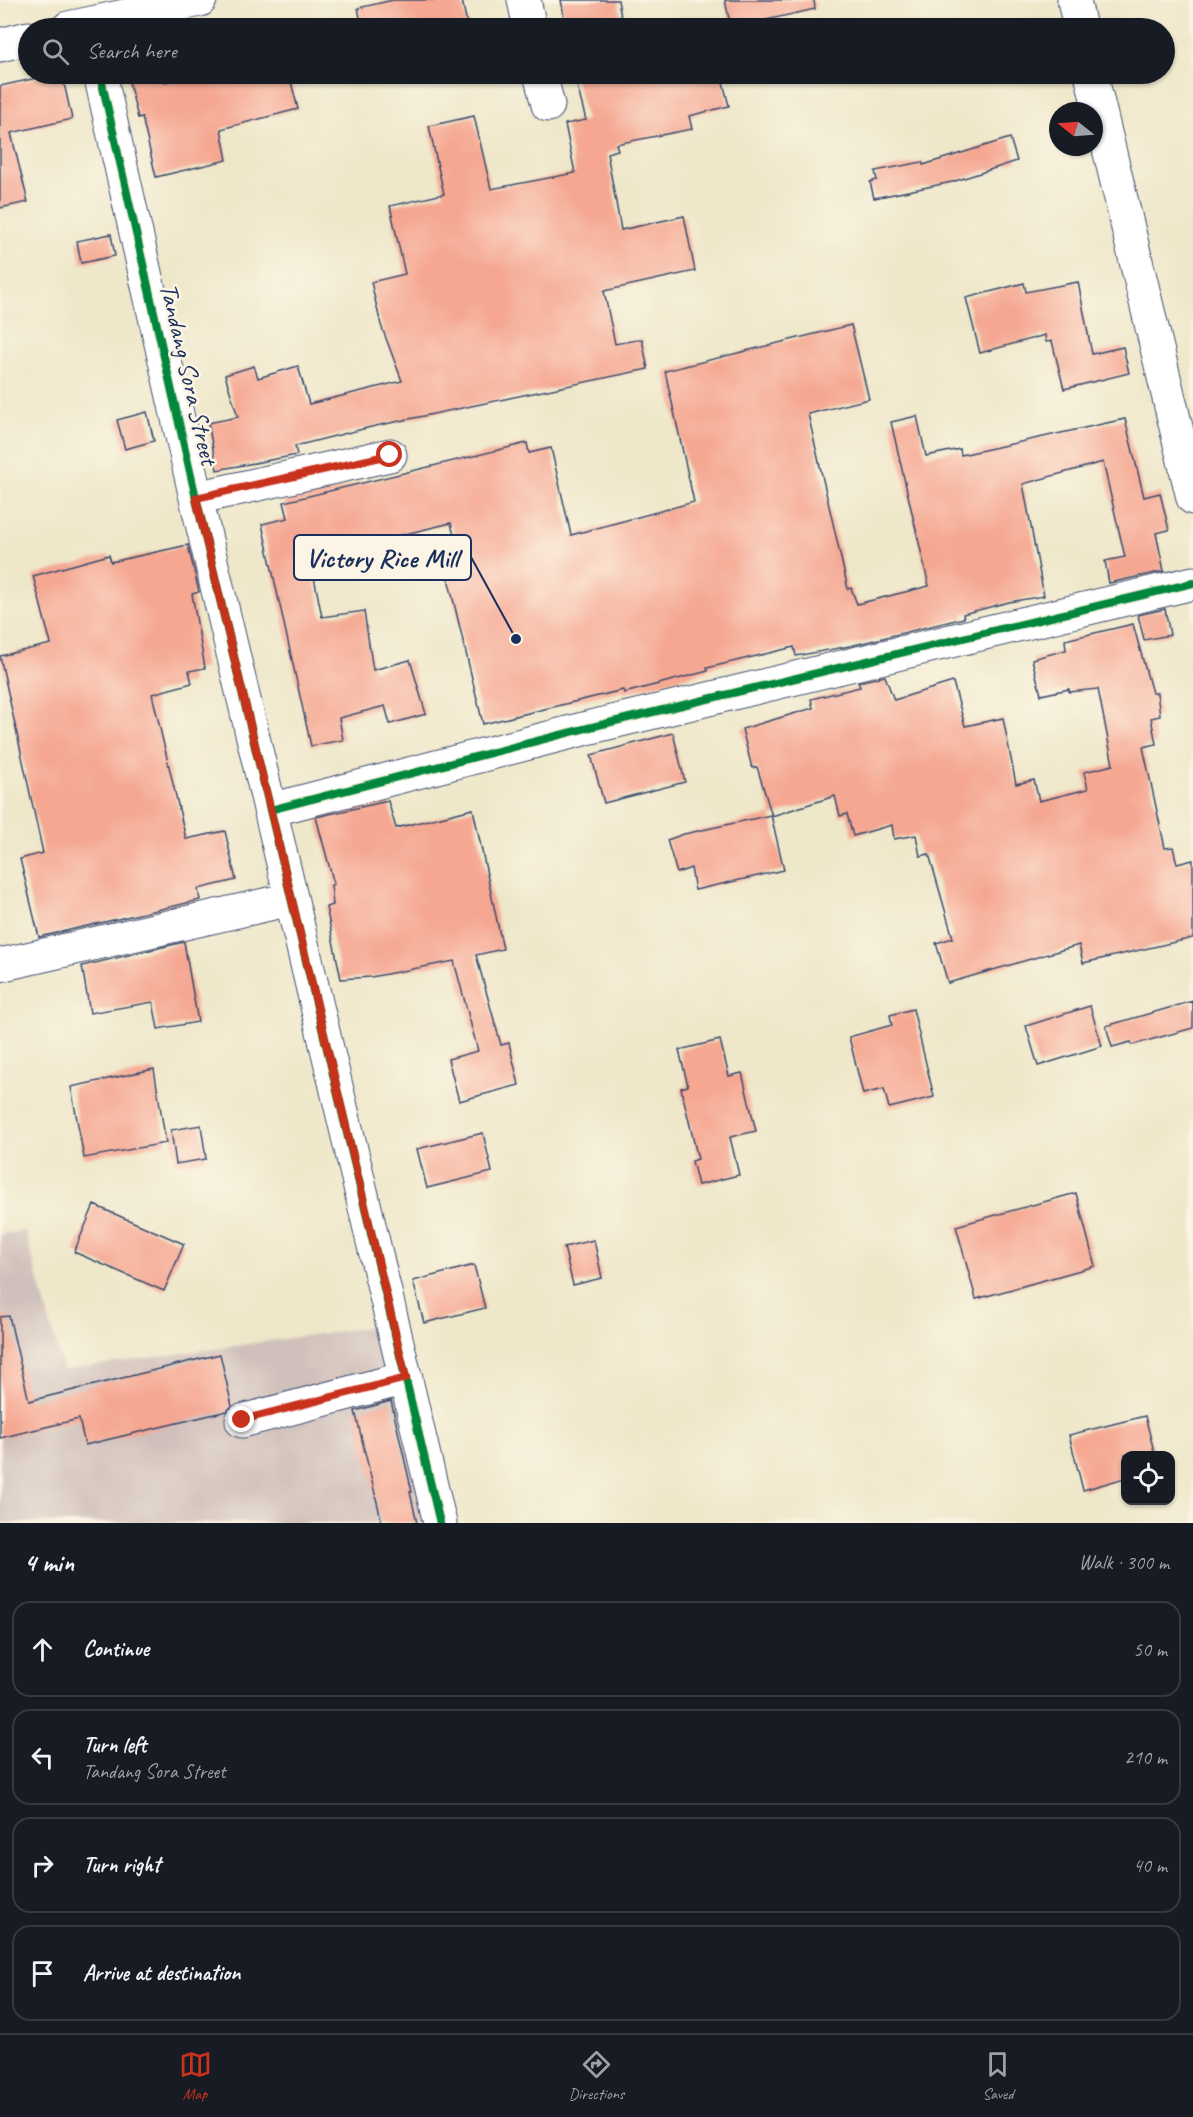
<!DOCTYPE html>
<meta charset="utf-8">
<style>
:root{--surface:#171b24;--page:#20242c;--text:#f1f3f6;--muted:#9ea1a6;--line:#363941;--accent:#c8321e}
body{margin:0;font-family:Caveat,sans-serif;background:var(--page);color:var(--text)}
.controls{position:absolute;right:18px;bottom:18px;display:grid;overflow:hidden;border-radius:12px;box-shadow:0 2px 4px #0004}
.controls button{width:54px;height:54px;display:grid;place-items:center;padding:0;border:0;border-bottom:2px solid var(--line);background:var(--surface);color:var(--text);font:30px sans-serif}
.compass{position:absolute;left:1049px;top:102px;width:54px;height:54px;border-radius:50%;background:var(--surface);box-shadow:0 2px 4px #0004;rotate:287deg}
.stop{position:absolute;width:18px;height:18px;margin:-14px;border:4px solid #c8321e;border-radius:50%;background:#fff}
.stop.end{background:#c8321e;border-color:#fff;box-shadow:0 2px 6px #0008}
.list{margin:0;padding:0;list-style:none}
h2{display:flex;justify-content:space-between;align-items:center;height:78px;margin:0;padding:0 24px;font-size:26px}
h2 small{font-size:20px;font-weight:400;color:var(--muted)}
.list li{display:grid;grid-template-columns:39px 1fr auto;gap:18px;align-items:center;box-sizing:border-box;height:96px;margin:0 12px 12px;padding:0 12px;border:2px solid var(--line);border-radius:18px}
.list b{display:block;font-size:22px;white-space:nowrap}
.list p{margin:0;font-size:20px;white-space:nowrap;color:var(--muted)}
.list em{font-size:20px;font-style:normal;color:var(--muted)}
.icon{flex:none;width:33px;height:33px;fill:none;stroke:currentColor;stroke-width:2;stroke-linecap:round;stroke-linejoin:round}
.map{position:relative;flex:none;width:1193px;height:1523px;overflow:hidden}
.search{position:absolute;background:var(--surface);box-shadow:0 2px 4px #0004;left:18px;right:18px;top:18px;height:66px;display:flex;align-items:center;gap:15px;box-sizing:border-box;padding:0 21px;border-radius:33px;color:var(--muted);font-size:22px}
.sheet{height:510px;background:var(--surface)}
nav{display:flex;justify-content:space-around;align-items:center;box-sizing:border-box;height:84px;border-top:2px solid var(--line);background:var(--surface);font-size:16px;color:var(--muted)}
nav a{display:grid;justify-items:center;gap:3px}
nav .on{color:var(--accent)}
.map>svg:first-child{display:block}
.industrial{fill:#d0c0bb}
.building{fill:#f5a792}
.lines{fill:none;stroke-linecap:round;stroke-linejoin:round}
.minor-casing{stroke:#3b4b6e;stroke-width:35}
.highway-casing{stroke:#3b4b6e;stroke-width:35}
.minor{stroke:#fff;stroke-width:33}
.highway{stroke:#fff;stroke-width:33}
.cycleway-casing{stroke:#fcf5e5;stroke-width:11}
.cycleway{stroke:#00873e;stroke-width:8}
.route{stroke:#c8321e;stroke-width:8}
.labels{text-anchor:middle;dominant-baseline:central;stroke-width:5;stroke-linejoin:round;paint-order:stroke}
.street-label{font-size:26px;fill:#1b2f5e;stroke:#fcf5e5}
.leader{fill:none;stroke:#1b2f5e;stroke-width:2}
.callout-dot{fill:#1b2f5e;stroke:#fcf5e5;stroke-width:2}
.callout{fill:#fcf5e5;stroke:#1b2f5e;stroke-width:2}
.callout-label{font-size:27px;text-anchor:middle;font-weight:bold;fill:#1b2f5e}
</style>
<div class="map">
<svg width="1193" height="1523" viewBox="0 0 1193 1523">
<rect width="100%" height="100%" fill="#fcf5e5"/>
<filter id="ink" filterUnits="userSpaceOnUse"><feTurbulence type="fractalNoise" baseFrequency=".0167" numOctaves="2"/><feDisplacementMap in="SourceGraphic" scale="12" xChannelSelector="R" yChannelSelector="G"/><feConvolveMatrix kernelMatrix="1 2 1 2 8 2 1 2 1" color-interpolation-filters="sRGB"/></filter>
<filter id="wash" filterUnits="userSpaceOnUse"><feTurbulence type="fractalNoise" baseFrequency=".008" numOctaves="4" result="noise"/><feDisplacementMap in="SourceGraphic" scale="24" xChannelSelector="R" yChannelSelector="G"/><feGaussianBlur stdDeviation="1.35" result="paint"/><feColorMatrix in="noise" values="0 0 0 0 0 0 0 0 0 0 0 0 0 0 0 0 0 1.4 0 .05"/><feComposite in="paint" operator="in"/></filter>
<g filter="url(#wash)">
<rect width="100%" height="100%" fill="#eee7c9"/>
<path class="industrial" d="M25 1231 63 1370 384 1325 429 1523H0V1234Z"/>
<g id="blocks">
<path class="building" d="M393 0H462L468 28H362L358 8Z
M561 0H618L623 28H566Z
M725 0H814L815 9 731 28Z
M55 74H62L72 119 11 133 28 202 0 208V86Z
M127 74H163L165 82 214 74H289L298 109 221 129 227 160 156 177 142 117 138 118Z
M574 74H721L729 106 689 116 692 129 616 144 618 150 607 153 621 230 684 216 695 271 604 291 615 344 642 339 648 369 371 427 295 446 297 455 217 470 208 423 238 417 225 375 254 366 258 378 298 366 309 404 402 381 381 325 371 282 405 274 390 206 444 194 429 126 474 116 491 189 575 173 565 124 586 120Z
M1010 138 1017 161 952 182 874 198 870 182 877 180 875 171 922 162 923 165Z
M111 234 115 256 81 263 77 241Z
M1078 282 1092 354 1123 347 1129 373 1064 389 1052 341 1046 342 1045 335 980 353 966 298 1024 283 1026 292Z
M851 325 869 399 808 414 848 589 851 588 857 604 929 586 891 422 917 416 926 456 960 449 961 455 1125 419 1144 497 1160 493 1169 530 1156 533 1164 571 1109 583 1105 561 1125 557 1103 462 1023 484 1044 596 1009 602 963 614 964 618 850 646 796 656 794 647 707 668 708 671 624 693 623 690 483 724 448 578 463 574 451 523 310 557 322 617 364 611 373 670 410 660 426 714 390 724 385 706 339 718 343 740 311 746 262 524 288 518 284 502 527 443 529 453 551 448 571 535 694 502 665 371Z
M147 412 154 441 125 449 117 420Z
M188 545 199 592 192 594 205 668 189 671 192 683 152 694 186 839 225 831 236 880 198 889 200 900 39 937 20 859 43 853 0 656 51 644 33 576 109 555 111 562Z
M1165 609 1170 635 1144 640 1138 615Z
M1133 624 1152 693H1157L1160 716 1151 718 1156 744 1143 747 1165 848 1173 847 1177 864 1193 860V938L1083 963 1079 945 948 983 936 943 953 938 929 854 920 856 916 835 894 839 892 825 853 836 847 814 840 816 835 796 772 816 757 767 752 768 742 729 813 708 811 699 860 687 858 682 885 676 894 700 953 682 965 726 1003 718 1016 784 1034 780 1039 801 1088 789 1084 772 1113 765 1098 689 1069 692V689L1041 695 1032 659 1066 650 1065 640Z
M673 733 685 782 604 803 591 755Z
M388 801 396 828 473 809 503 949 476 955 501 1045 509 1043 519 1085 459 1101 448 1059 478 1051 454 961 371 977 341 979 326 907 333 905 331 885 334 884 316 817Z
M771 815 784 870 695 890 691 868 677 873 667 840 684 834Z
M184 942 198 1022 158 1029 153 1002 90 1013 82 966Z
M1193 1001V1028L1132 1045 1131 1042 1112 1047 1106 1026Z
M1090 1006 1102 1046 1038 1066 1026 1026Z
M913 1009 934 1097 889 1108 884 1089 863 1094 849 1037 892 1025 890 1015Z
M720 1040 729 1076 742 1073 756 1131 730 1137 739 1175 698 1185 692 1161 698 1159 681 1088 688 1086 679 1050Z
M154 1069 166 1143 84 1158 71 1087Z
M201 1125 206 1159 176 1164 171 1130Z
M483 1133 492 1172 427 1188 417 1149Z
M1076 1193 1095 1266 976 1299 956 1226Z
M94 1205 184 1244 164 1291 74 1252Z
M594 1240 602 1278 573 1285 564 1247Z
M474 1265 485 1308 424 1323 413 1281Z
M9 1316 29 1401 220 1354 232 1406 227 1411 85 1445 79 1419 0 1438V1317Z
M391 1401 412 1492H410L417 1523H382L355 1411Z
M1145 1416 1155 1455H1125V1478L1083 1490 1069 1435Z"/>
</g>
</g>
<g filter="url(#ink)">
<use href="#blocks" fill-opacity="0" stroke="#3b4b6e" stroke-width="1.5"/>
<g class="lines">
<defs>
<path id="minor" d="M524 0 530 28
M68 28 200 0
M0 45 28 38
M100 74 196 498 440 1523
M540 74 548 105
M196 498 390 455
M270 810 587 728 1193 583
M0 965 291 899
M242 1421 406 1378"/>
<path id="highway" d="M1074 0 1080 28
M1091 74 1193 498"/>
</defs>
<use href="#minor" class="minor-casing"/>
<use href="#highway" class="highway-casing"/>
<use href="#minor" class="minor"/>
<use href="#highway" class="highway"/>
<defs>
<path id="cycleway" d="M100 74 196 498 440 1523
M270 810 587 728 1193 583"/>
</defs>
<use href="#cycleway" class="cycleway-casing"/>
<use href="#cycleway" class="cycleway"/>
</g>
</g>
<g class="lines" filter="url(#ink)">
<path class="route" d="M242 1420 406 1378 196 498 390 455"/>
</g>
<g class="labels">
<g class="street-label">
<text transform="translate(189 374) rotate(77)">Tandang Sora Street</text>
</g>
</g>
<path class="leader" d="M516 639L471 557"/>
<circle class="callout-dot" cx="516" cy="639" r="6"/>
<rect class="callout" x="294" y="535" width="177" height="45" rx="6"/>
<g class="callout-label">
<text x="382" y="567">Victory Rice Mill</text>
</g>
</svg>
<div class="controls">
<button><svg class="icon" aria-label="locate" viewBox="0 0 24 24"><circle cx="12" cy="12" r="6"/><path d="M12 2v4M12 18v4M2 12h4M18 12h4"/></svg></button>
</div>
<svg class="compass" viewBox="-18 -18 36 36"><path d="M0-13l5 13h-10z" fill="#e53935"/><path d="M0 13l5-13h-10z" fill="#9ea1a6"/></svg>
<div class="stop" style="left:390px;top:455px"></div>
<div class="stop end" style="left:242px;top:1420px"></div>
<div class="search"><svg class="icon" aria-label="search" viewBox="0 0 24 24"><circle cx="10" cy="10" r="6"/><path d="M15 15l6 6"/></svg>Search here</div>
</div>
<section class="sheet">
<h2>4 min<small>Walk · 300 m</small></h2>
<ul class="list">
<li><svg class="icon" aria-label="ahead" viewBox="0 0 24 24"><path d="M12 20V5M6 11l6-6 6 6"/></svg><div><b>Continue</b></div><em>50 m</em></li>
<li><svg class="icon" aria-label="left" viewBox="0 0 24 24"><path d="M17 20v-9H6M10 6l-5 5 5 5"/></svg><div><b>Turn left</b><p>Tandang Sora Street</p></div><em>210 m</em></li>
<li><svg class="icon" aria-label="right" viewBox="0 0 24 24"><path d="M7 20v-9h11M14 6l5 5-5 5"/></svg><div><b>Turn right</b></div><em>40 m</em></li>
<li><svg class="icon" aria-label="arrive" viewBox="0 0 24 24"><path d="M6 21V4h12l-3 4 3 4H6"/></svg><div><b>Arrive at destination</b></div></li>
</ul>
</section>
<nav>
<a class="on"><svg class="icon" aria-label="map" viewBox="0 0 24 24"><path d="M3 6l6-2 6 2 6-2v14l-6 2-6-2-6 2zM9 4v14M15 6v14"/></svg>Map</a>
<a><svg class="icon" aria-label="directions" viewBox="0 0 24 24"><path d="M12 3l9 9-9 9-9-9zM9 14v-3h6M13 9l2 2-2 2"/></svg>Directions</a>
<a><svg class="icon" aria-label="saved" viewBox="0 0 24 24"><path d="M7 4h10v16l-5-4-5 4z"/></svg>Saved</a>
</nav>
